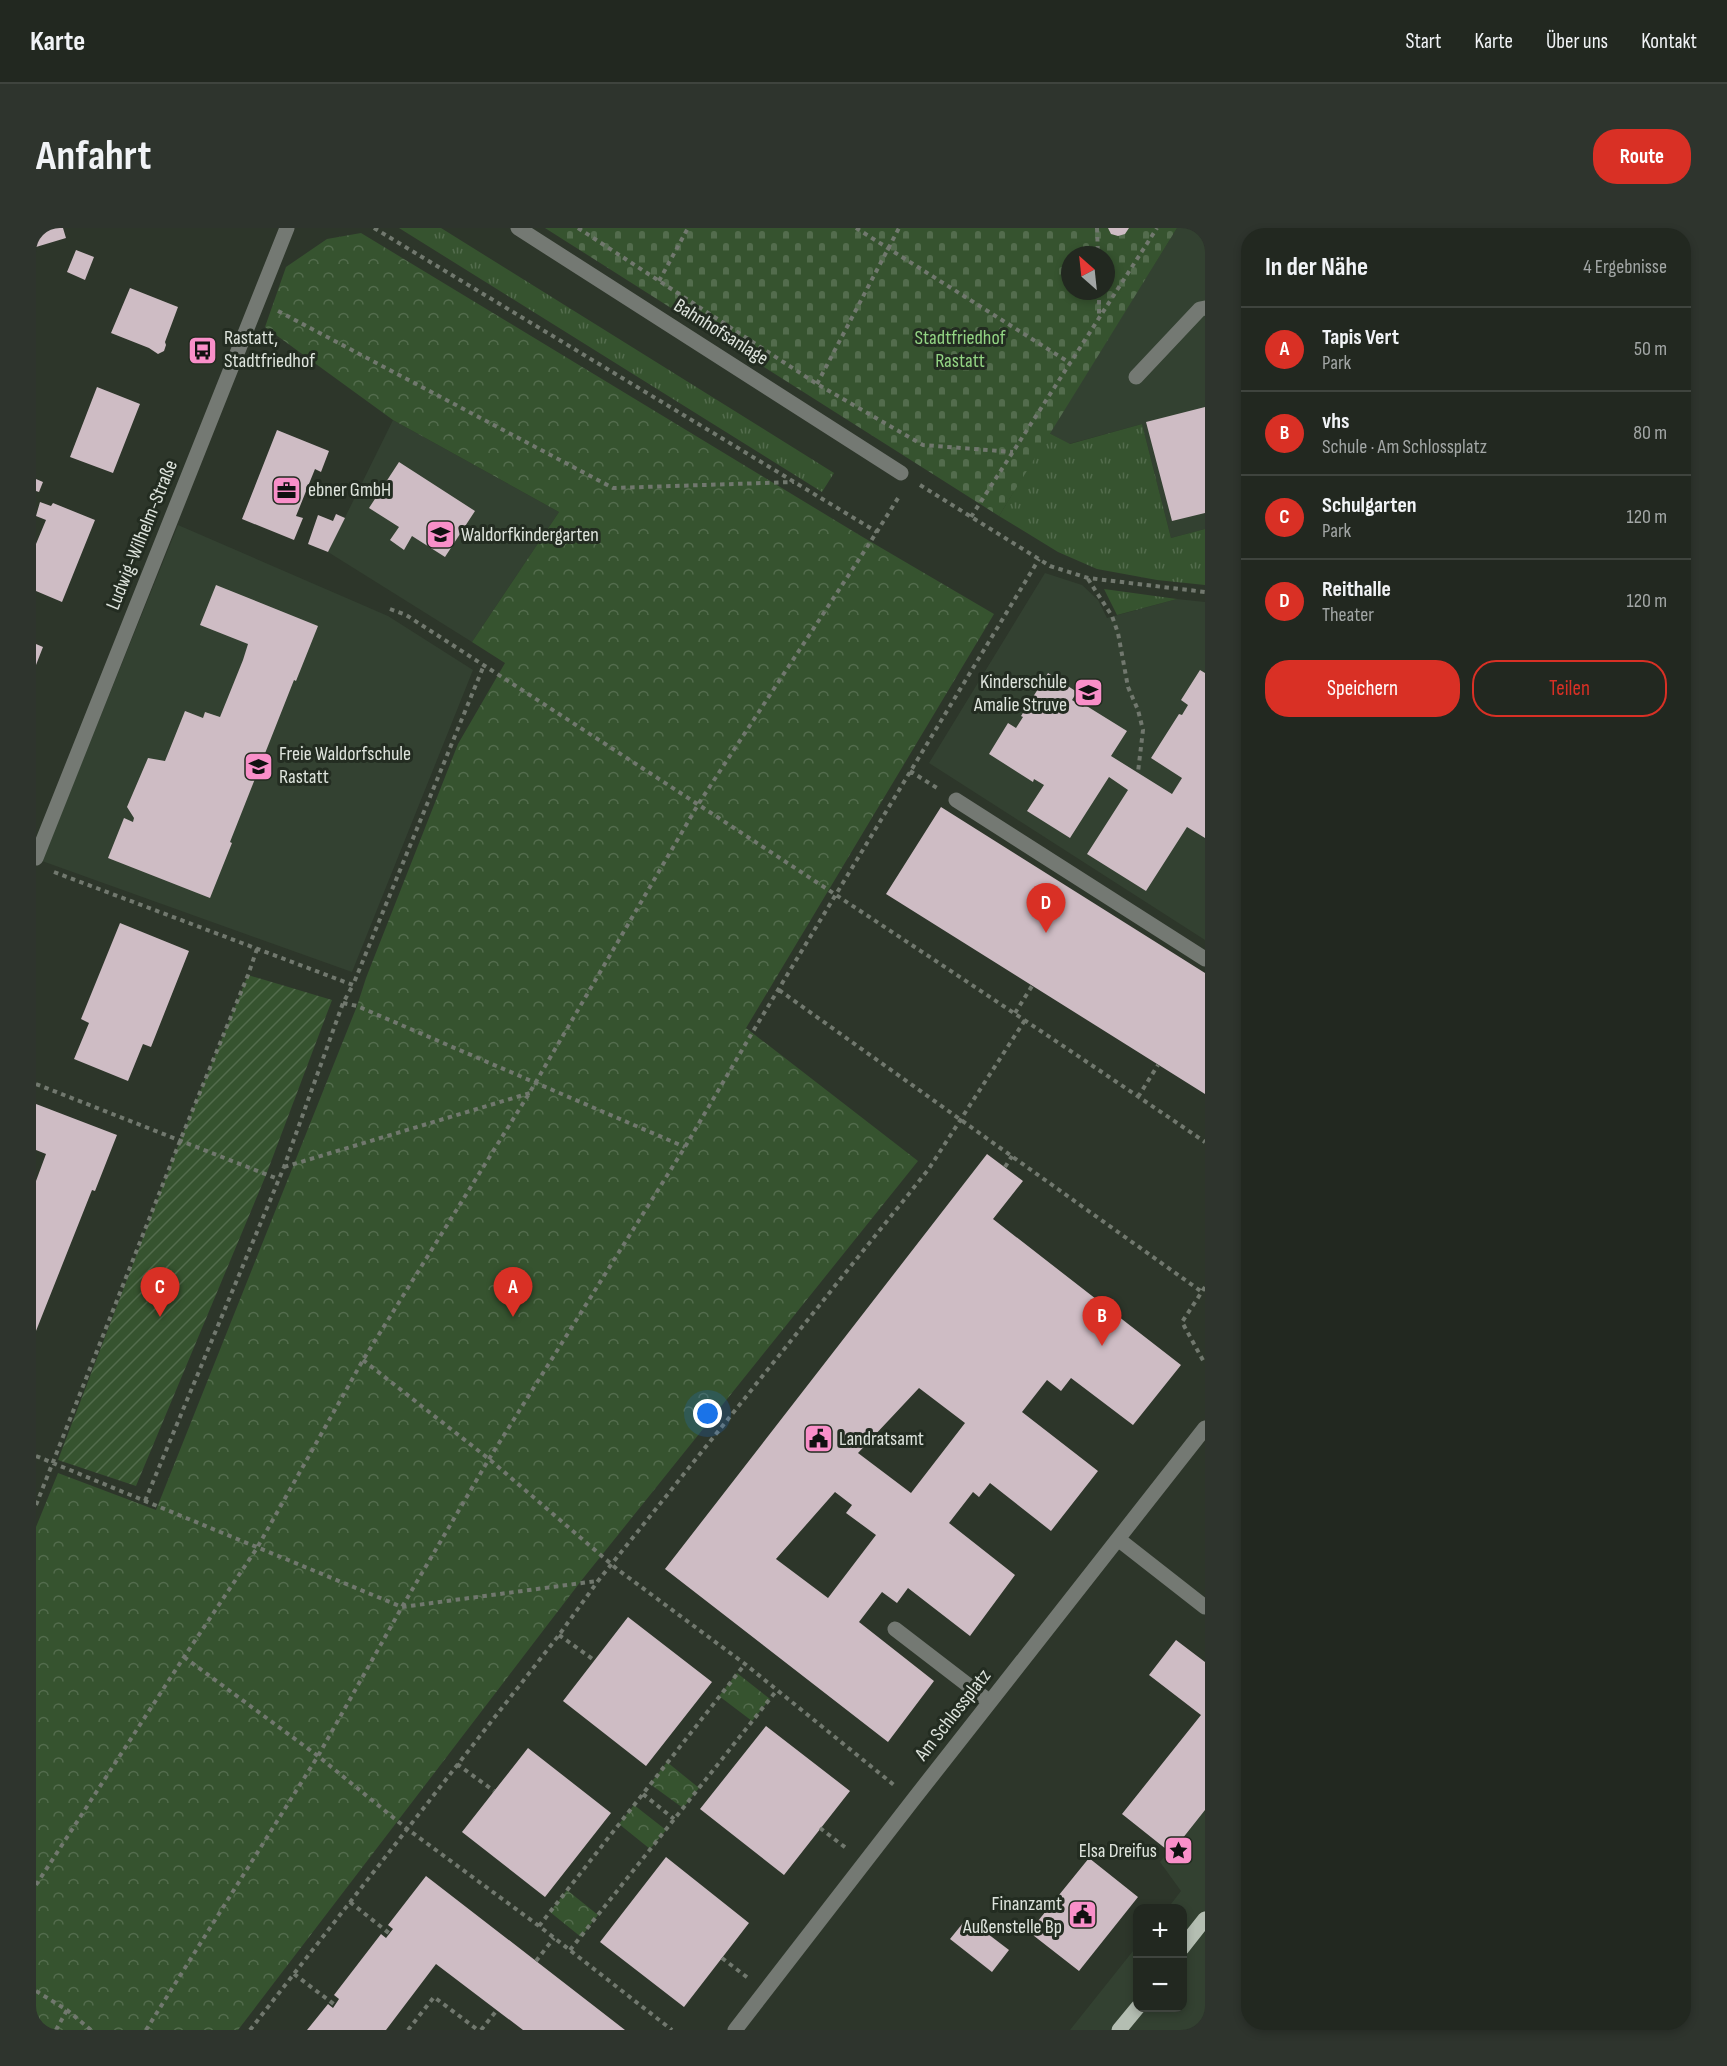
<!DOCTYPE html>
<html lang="de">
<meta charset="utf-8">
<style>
:root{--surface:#222820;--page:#2e342d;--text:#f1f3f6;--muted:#a2a6a5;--line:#3f443e;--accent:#d93025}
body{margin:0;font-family:"Sofia Sans Condensed",sans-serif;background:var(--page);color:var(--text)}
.controls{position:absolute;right:18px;bottom:18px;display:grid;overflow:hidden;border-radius:12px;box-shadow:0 3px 9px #0003}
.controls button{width:54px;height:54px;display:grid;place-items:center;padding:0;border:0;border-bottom:2px solid var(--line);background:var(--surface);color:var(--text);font:30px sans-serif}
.compass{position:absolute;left:1025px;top:18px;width:54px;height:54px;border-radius:50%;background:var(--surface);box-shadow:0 3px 9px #0003;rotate:333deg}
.you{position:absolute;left:672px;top:1186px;width:21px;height:21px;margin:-15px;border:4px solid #fff;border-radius:50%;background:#1a73e8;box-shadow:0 0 0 9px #1a73e833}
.badge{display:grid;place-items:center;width:39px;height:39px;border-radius:50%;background:var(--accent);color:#fff;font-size:20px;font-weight:700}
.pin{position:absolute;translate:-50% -50px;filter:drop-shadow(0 2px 3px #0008)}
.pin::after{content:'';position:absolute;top:32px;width:21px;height:18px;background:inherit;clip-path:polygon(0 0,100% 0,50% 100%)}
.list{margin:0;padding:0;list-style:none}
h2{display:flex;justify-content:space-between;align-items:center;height:78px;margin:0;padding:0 24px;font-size:26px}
h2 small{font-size:20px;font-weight:400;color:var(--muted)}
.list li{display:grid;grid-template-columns:39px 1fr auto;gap:18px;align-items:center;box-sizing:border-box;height:84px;padding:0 24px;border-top:2px solid var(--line)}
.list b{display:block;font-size:22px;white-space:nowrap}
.list p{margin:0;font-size:20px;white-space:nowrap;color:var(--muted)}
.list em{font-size:20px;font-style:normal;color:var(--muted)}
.actions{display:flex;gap:12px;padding:18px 24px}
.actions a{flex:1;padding:14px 0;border:2px solid var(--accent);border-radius:24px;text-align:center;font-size:21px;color:var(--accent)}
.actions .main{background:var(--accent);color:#fff}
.map{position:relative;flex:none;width:1169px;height:1802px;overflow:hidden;border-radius:24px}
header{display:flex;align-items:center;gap:36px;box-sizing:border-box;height:84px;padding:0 30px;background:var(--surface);border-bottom:2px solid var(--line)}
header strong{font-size:28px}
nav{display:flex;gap:33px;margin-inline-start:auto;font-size:21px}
.intro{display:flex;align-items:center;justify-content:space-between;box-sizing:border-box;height:144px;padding:0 36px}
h1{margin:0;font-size:42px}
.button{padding:15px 27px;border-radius:24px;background:var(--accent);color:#fff;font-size:21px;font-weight:700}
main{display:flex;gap:36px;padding:0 36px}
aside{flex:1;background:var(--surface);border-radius:24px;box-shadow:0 3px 9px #0003}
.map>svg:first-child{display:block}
.built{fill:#334131}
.grass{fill:url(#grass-tufts)}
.forest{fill:url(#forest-crowns)}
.cemetery{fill:url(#cemetery-stones);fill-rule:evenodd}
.garden{fill:url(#garden-furrows)}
.building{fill:#cebcc4;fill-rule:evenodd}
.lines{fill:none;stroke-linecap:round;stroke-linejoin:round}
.path{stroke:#71786e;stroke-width:4;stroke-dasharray:4.5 4.5;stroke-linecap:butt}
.minor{stroke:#747973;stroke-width:15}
.major{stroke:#b4beb2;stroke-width:15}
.labels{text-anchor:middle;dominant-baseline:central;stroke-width:6;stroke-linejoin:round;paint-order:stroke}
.street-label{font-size:20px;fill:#dee4dd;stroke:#232c21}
.poi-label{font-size:20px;fill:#dee4dd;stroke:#232c21;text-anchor:start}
.park-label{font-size:20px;fill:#93d584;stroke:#232c21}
</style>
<header>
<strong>Karte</strong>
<nav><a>Start</a><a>Karte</a><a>Über uns</a><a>Kontakt</a></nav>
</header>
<div class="intro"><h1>Anfahrt</h1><a class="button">Route</a></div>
<main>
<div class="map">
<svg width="1169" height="1802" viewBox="0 0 1169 1802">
<defs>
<pattern id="grass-tufts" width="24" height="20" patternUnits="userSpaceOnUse" patternTransform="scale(1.5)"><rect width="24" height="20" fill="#36532f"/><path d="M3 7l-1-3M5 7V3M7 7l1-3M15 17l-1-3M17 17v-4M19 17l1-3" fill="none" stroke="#536c4d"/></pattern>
<pattern id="forest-crowns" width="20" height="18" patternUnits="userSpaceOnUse" patternTransform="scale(1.5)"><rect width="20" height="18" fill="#36532f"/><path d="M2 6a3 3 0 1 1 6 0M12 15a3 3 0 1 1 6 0" fill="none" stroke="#536c4d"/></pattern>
<pattern id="cemetery-stones" width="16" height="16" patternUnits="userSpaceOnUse" patternTransform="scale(1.5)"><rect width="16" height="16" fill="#36532f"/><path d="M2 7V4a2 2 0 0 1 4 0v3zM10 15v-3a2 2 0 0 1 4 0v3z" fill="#536c4d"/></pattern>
<pattern id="garden-furrows" width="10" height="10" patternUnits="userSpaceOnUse" patternTransform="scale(1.5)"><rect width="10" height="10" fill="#36532f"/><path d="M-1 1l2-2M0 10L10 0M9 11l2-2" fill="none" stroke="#536c4d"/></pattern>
</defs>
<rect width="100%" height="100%" fill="#2d362a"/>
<path class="built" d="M1141 0H1169V301L1135 310 1106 196 1033 216 1013 205Z
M357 192 523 284 436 414 292 324Z
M142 297 352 388 437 442 316 744 6 633Z
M1009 345 1046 357 1062 372 1071 390 1141 371 1169 374V712L893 535Z
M1169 1579V1802H1034L1101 1718 1102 1780H1146V1680H1132L1145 1663 1124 1634Z"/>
<path class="grass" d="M363 0H405L798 245 786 264Z
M1106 196 1135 310 1169 301V357L1121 352 1061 341 1022 324 963 288 1013 205 1034 216Z
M1068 361 1141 371 1081 387Z"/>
<path class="forest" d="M325 5 825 308 958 386 710 800 882 933 545 1353 202 1802H0V1299L22 1245 120 1282 321 778 330 750 422 516 469 435 436 414 523 284 357 192 229 99 250 39 291 11Z
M701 1445 734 1471 716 1493 683 1468Z
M631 1534 663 1560 647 1580 614 1556Z
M598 1577 630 1602 614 1621 583 1596Z
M531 1662 562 1687 545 1709 514 1684Z"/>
<path class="cemetery" d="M509 0H1141L963 288ZM1034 27H1070V63H1034Z"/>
<path class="garden" d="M212 747 296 772 230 947 100 1258 22 1232 144 913Z"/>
<path class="building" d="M0 0H27L30 10 0 19Z
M1072 0H1093L1089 6 1082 8 1075 6Z
M40 22 58 29 49 52 31 44Z
M94 60 142 79 129 114 130 117 128 123 122 126 113 120 75 105Z
M61 159 104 176 77 245 34 229Z
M1169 179V285L1136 293 1110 194Z
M241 202 293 223 285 244 279 241 260 288 267 290 258 312 206 291Z
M363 234 439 283 409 329 376 308 368 322 354 312 363 299 333 280Z
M0 251 7 254 3 264 0 263Z
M4 274 15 278 17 275 59 292 26 374 0 363V316L10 292 0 288Z
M300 286 309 290 292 324 272 316 282 287 297 293Z
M180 357 282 398 260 453 258 452 194 614 196 615 174 670 72 630 88 590 97 594 98 590 91 579 112 530 129 533 149 483 167 490 169 484 184 489 207 432 212 416 164 397Z
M0 416 7 419 0 437Z
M1164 442 1169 445V610L1151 599 1110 663 1051 626 1092 562 1073 549 1034 610 991 583 1008 557 998 551 997 554 953 526 972 495 980 500 987 489 985 488 1012 445 1041 464 1036 472 1047 479 1049 477 1091 503 1075 528 1136 566 1146 550 1115 530 1143 486 1146 487 1152 477 1145 472Z
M905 579 1169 745V866L850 666Z
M84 695 153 723 115 819 107 816 92 853 38 831 53 795 45 791Z
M0 876 81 907 59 963 56 962 0 1103V953L10 926 0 922Z
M951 926 987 953 957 991 1145 1137 1097 1197 1035 1150 1025 1163 1011 1152 986 1184 1062 1243 1015 1303 954 1255 943 1269 937 1264 913 1295 979 1347 934 1408 872 1360 861 1375 846 1364 823 1394 898 1453 852 1514 629 1341ZM883 1160 929 1195 875 1265 822 1225ZM799 1264 816 1277 810 1285 840 1307 792 1370 740 1331Z
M592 1389 676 1454 610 1538 527 1473Z
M1140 1412 1169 1434V1582L1135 1625 1086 1586 1165 1487 1113 1447Z
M730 1498 814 1563 748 1647 664 1581Z
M492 1520 575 1585 509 1669 426 1604Z
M630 1629 713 1695 648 1779 564 1714Z
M1053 1630 1102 1669 1043 1743 993 1704Z
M390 1648 500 1733 589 1802H487L400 1736 350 1802H271L292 1776 297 1780 303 1771 298 1767 345 1706 350 1710 357 1701 352 1697Z
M931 1690 973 1722 956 1744 914 1711Z"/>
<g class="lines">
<path class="path" d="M338 0 841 304
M542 0 781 156 887 217 977 224
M820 0 1034 135
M1061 0 1062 27
M623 53 652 0
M1063 63V89
M242 83 577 260 758 254
M781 156 863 0
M884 257 1014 338 1052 350 1169 364
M935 289 1121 0
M1052 351 1076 388 1082 405 1092 459 1102 482 1107 502 1102 544
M354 381 370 387C638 560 905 734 1169 914
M874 543 901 560
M18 644 317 757 448 437
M743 762 1166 1064
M307 775 321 778 649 919
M979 785 996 758
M0 856 242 951
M1102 869 1122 837
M248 939 494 865
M969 939 976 928
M1169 1059 1146 1094 1169 1136
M327 1132 453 1231 581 1341 709 1436 858 1557
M0 1228 366 1379 561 1353
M109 1273 248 939 307 775 317 757
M0 1277 144 913 212 747 221 721
M523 1407 558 1432
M148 1429 282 1528 370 1600 503 1698 636 1802
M421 1536 458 1563
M607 1566 638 1591
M784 1600 810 1620
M0 1657 148 1429 221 1320 327 1132 494 864 663 575 835 313 864 267
M314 1674 354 1706
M503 1698 709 1436
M534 1722 741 1462
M686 1730 712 1750
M500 1733 518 1710
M258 1746 299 1777
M0 1763 31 1782 55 1802
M20 1802 31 1782
M110 1802 282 1528 366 1379 453 1231 649 919 716 805 1003 331
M214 1802 523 1407 562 1353 892 942 989 792
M372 1802 398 1769 442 1802
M445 1802 461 1782"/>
<path class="minor" d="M482 0 865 245
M1100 149 1164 81 1169 80
M920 572 1169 731
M0 630 251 0
M1082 1311 1169 1379
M859 1401 954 1474
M699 1802 877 1572 1169 1200"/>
<path class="major" d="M1146 1720 1169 1691
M1083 1802 1102 1779"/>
</g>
<defs>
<symbol id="bus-square" viewBox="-11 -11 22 22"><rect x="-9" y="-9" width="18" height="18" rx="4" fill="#f98fc9" stroke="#232c21"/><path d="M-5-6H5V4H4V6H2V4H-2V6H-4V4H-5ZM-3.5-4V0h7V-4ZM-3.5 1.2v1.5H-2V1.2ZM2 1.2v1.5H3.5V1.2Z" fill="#111"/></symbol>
<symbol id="office-square" viewBox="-11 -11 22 22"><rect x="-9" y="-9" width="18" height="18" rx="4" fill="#f98fc9" stroke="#232c21"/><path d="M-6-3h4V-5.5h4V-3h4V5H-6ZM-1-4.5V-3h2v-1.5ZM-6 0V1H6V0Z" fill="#111"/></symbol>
<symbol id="school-square" viewBox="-11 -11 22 22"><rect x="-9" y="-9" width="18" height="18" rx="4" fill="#f98fc9" stroke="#232c21"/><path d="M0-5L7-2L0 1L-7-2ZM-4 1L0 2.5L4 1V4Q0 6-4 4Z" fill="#111"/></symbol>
<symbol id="civic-square" viewBox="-11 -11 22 22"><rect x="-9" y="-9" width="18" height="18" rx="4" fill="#f98fc9" stroke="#232c21"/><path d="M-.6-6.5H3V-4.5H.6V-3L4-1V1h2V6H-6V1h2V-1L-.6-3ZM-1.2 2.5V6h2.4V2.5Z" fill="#111"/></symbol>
<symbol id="sight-square" viewBox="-11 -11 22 22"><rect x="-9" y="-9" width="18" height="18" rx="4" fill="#f98fc9" stroke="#232c21"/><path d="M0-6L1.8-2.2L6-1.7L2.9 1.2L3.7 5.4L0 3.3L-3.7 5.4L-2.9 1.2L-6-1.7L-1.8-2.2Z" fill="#111"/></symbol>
</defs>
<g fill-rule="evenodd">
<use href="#bus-square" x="150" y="106" width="33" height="33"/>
<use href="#office-square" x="234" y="246" width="33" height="33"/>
<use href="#school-square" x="388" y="290" width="33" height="33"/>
<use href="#school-square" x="1036" y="448" width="33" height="33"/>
<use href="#school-square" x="206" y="522" width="33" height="33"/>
<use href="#civic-square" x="766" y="1194" width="33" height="33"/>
<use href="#sight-square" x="1126" y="1606" width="33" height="33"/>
<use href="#civic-square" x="1030" y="1670" width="33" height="33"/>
</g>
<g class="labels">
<g class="street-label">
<text transform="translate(685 104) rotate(32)">Bahnhofsanlage</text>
<text transform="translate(106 307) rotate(-68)">Ludwig-Wilhelm-Straße</text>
<text transform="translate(917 1487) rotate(-52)">Am Schlossplatz</text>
</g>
<g class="poi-label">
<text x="188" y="110">Rastatt,<tspan x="188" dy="23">Stadtfriedhof</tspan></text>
<text x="272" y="262">ebner GmbH</text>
<text x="425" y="307">Waldorfkindergarten</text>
<text x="1031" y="454" text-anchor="end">Kinderschule<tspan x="1031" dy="23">Amalie Struve</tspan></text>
<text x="243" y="526">Freie Waldorfschule<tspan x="243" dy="23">Rastatt</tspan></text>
<text x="803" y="1211">Landratsamt</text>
<text x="1121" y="1623" text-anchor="end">Elsa Dreifus</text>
<text x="1026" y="1676" text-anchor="end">Finanzamt<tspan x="1026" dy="23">Außenstelle Bp</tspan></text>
</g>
<g class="park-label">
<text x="924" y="110">Stadtfriedhof<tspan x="924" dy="23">Rastatt</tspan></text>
</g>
</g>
</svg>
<div class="controls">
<button>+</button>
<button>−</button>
</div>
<svg class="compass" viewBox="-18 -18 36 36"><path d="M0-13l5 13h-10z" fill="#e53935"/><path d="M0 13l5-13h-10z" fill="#a2a6a5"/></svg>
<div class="you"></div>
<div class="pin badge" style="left:477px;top:1089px">A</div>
<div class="pin badge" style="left:1066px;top:1118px">B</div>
<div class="pin badge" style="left:124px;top:1089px">C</div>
<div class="pin badge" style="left:1010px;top:705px">D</div>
</div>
<aside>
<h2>In der Nähe<small>4 Ergebnisse</small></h2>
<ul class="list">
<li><span class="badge">A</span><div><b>Tapis Vert</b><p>Park</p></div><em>50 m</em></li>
<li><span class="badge">B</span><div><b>vhs</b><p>Schule · Am Schlossplatz</p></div><em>80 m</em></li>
<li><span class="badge">C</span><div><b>Schulgarten</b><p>Park</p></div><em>120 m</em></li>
<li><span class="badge">D</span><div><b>Reithalle</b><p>Theater</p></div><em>120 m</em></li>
</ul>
<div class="actions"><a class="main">Speichern</a><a>Teilen</a></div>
</aside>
</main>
